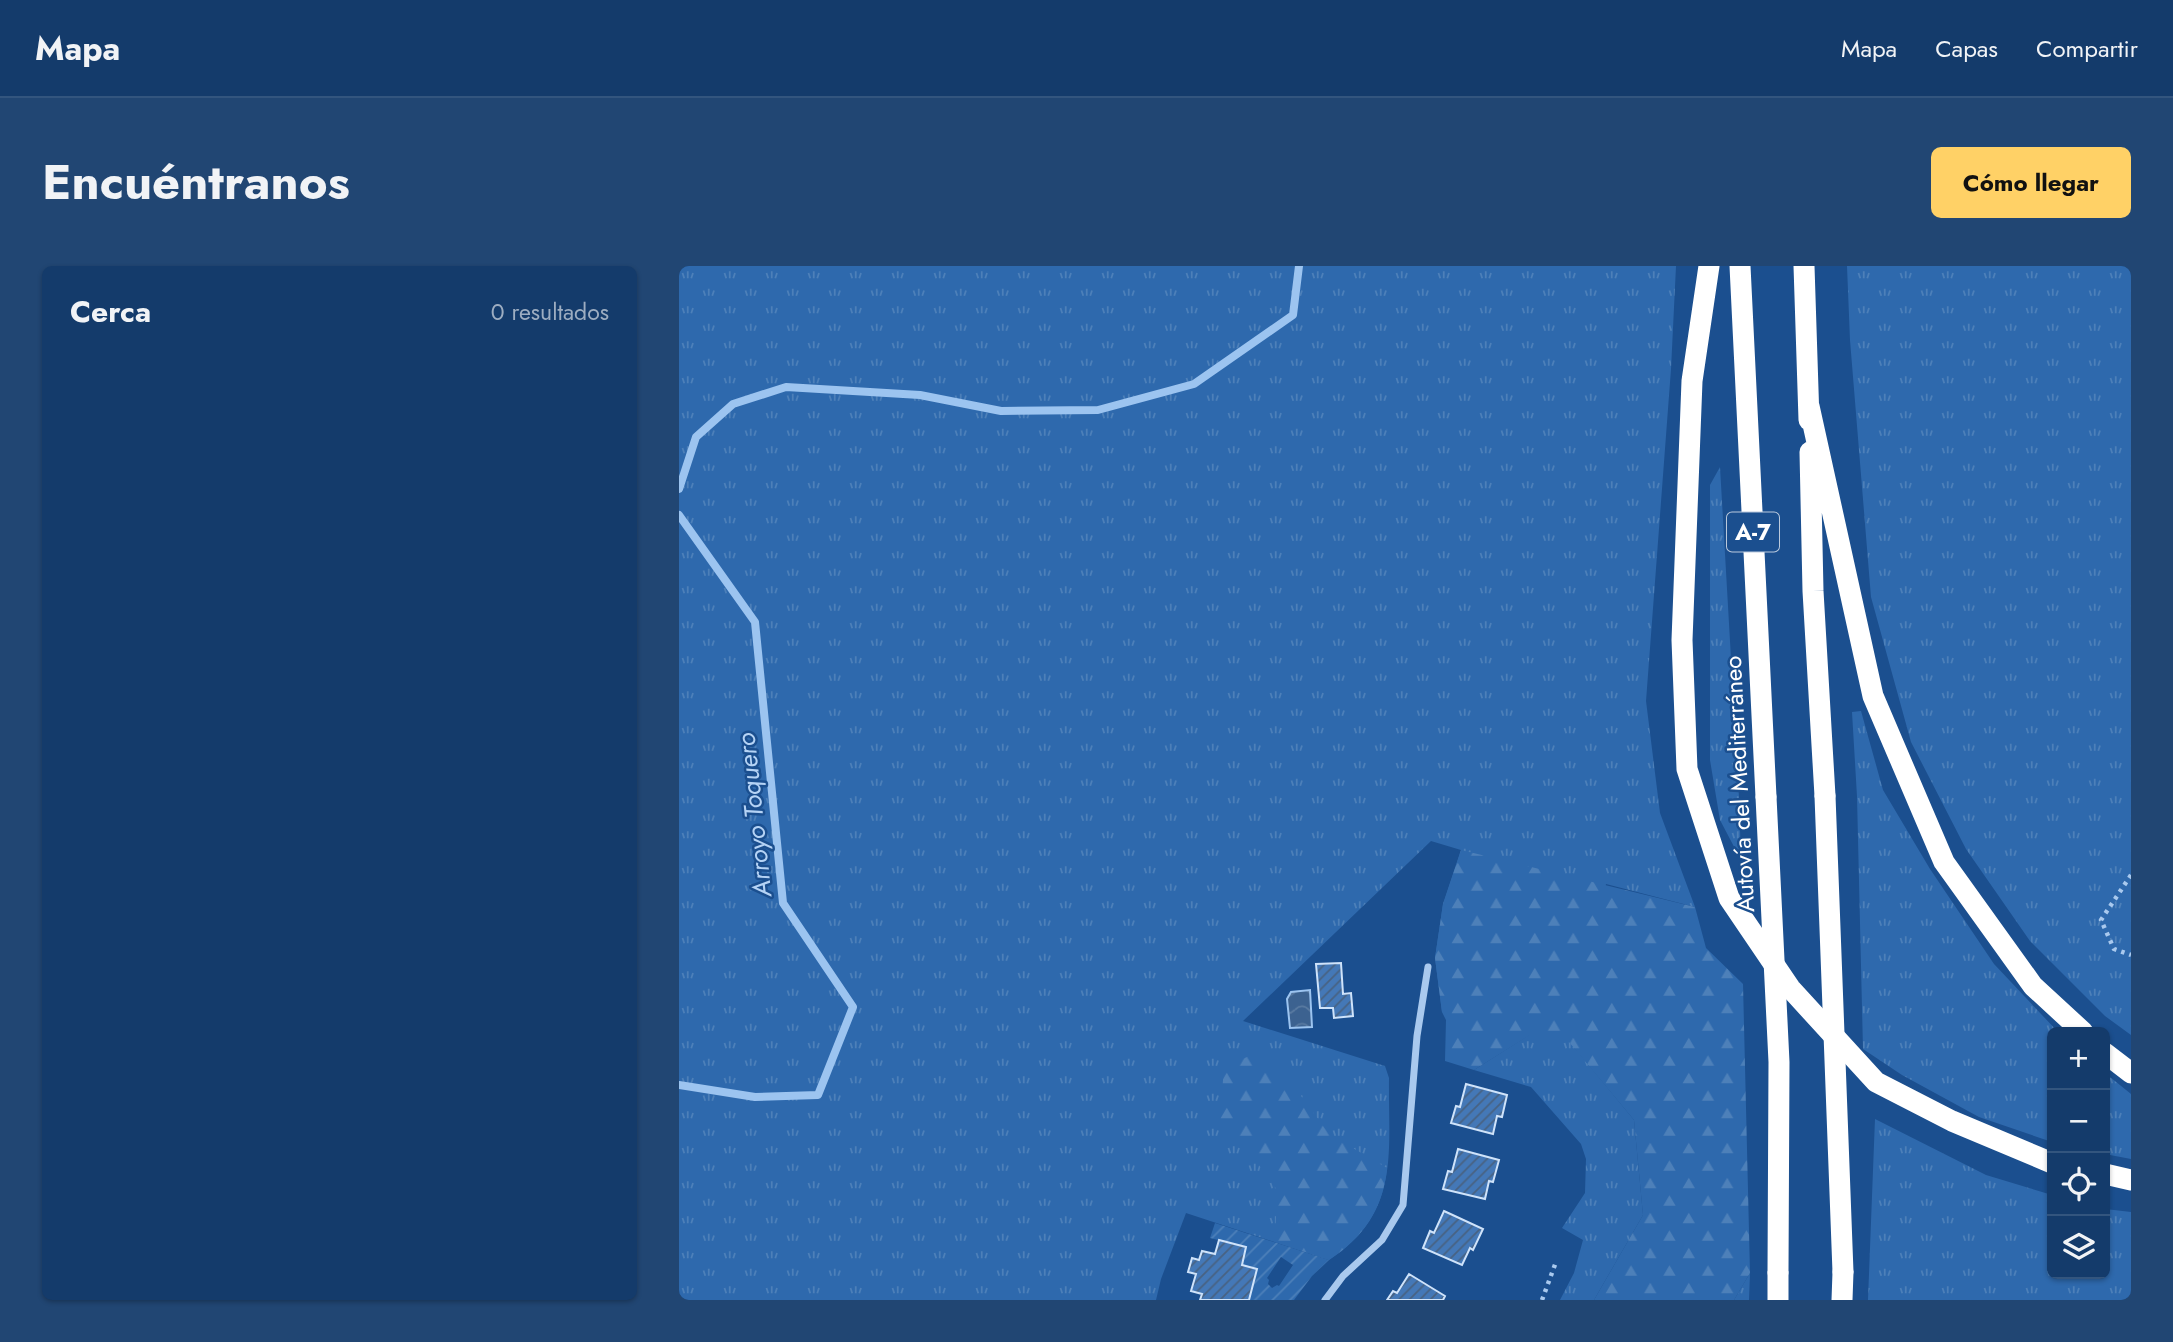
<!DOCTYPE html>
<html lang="es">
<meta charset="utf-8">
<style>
:root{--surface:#143b6b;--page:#214673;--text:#f1f3f6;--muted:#9dadc1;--line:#33557e;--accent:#ffd166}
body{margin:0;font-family:Jost,sans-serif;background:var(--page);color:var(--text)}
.controls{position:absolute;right:21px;bottom:21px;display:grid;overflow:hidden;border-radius:10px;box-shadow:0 2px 5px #0004}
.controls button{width:63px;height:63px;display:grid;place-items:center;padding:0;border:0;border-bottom:2px solid var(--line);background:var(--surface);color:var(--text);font:35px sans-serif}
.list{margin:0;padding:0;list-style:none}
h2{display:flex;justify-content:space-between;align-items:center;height:91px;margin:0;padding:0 28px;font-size:30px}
h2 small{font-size:23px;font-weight:400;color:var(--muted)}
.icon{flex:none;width:38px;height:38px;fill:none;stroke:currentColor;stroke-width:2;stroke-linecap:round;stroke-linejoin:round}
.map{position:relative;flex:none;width:1452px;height:1034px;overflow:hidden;border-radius:10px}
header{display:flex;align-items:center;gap:42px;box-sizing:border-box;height:98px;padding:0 35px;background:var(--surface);border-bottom:2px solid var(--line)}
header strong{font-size:33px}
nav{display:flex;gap:38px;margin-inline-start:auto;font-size:24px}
.intro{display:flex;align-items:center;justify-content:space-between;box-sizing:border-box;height:168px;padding:0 42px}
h1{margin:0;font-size:49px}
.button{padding:18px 32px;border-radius:10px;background:var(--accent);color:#111;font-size:24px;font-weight:700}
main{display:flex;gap:42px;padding:0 42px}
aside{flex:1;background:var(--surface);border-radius:10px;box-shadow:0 2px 5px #0004}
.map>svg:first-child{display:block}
.grass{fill:url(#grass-tufts)}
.forest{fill:url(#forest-firs)}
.garden{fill:url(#garden-furrows);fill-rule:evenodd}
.water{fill:url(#water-waves);stroke:#9cc4f0;stroke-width:2}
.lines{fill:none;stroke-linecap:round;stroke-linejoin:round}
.stream{stroke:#9cc4f0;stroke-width:8}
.building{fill:url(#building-hatch);stroke:#cfe3fa;stroke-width:2}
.path{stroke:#a9c9ee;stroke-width:4.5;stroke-dasharray:3.5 5;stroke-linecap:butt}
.street{stroke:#a9c9ee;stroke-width:7}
.highway{stroke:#fff;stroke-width:21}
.highway-bridge{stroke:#fff;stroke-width:21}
.labels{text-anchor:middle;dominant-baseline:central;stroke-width:5;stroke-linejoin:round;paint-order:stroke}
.shield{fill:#1b4f8f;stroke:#bbcadd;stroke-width:2}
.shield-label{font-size:23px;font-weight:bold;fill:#fff}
.street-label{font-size:24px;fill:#fff;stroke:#1b4f8f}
.water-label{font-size:26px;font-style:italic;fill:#b5d3f5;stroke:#1b4f8f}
</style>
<header>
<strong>Mapa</strong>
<nav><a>Mapa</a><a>Capas</a><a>Compartir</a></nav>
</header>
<div class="intro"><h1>Encuéntranos</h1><a class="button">Cómo llegar</a></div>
<main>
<aside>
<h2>Cerca<small>0 resultados</small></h2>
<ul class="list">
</ul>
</aside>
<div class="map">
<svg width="1452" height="1034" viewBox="0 0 1452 1034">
<defs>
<pattern id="grass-tufts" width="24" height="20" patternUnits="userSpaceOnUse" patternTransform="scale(1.75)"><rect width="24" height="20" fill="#2e69ad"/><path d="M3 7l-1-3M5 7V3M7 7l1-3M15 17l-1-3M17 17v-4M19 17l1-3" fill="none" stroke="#4d80b9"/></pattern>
<pattern id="forest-firs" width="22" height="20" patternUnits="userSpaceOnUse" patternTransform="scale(1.75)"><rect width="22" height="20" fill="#2e69ad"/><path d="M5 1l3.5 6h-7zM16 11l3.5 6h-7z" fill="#4d80b9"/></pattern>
<pattern id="garden-furrows" width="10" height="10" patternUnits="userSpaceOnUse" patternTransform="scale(1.75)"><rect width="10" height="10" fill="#2e69ad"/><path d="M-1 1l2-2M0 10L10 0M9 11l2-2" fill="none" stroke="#4d80b9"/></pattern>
<pattern id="water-waves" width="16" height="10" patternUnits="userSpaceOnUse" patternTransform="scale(1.75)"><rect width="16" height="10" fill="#3c6290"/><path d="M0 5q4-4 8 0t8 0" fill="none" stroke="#597aa1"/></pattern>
<pattern id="building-hatch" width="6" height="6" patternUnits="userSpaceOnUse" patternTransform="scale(1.75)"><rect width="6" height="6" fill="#4478b7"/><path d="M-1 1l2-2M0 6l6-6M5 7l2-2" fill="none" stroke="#486282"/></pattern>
</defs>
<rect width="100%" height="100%" fill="#1b4f8f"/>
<path class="grass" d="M0 0H997L992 103 967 435 981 547 1016 641 927 618 890 775 955 854 964 949 915 1034H881L895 1007 904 974 883 962 906 927 907 893 902 878 852 821 795 804 850 769 763 746 756 692 764 638 782 584 752 575 564 755 706 800 710 812C709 887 722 947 650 994L507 947 482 1013 477 1034H0Z
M1168 0H1452V769L1426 750 1351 675 1287 583 1232 476 1192 331 1171 74Z
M1041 201 1060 532 1062 594 1041 554 1031 494V219Z
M1182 445 1204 524 1251 603 1315 698 1379 766H1373V876L1300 851 1223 809 1184 783 1178 530 1173 446Z
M1426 807 1452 828V893L1426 888Z
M1196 853 1307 909 1373 929V1008H1426V943L1452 946V1034H1189Z
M1071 1007 1070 1034H1055Z"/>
<path class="forest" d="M782 584 1016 641 1027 682 1064 718 1071 1007 1055 1034H915L964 949 955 854 890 776 851 769 795 804 766 795 767 754 763 746 756 692 764 638Z
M584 784 611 815 650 868 708 902C704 943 684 972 650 994L596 976 598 924 569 884 541 854 545 801Z"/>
<path class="garden" d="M536 957 650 994 633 1010 615 1034H570L578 1003 563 999 567 981 531 972ZM602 991 614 999 600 1020 598 1019 593 1022 589 1018 590 1014 588 1012Z"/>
<path class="water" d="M631 724 633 761 611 762 608 733 612 726Z"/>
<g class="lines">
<path class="stream" d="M0 223 17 171 54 138 107 121 241 129 322 145 419 144 515 118 614 49 620 0
M0 249 76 356 104 637 174 741 139 829 76 831 0 819"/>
</g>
<path class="building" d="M662 697 664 728 672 727 674 750 655 752 654 742H641L637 698Z
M787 818 828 829 823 851 818 850 814 868 772 857 777 840 781 841Z
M779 883 820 894 814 916 810 915 806 933 764 923 769 905 773 906Z
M765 945 804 963 794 984 791 982 783 999 744 982 751 965 755 967Z
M540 974 567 981 563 999 578 1003 570 1034H521L523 1028 512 1025 517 1008 509 1006 513 992 520 994 523 985 536 988Z
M730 1008 766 1030 764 1034H708L714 1025 718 1027Z"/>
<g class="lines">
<path class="path" d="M1452 609 1422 654 1435 683 1452 689
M863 1034 877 996"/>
<path class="street" d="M646 1034 664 1010 703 974 724 939 738 770 749 701"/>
<path class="highway" d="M1030 0 1013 115 1003 374 1008 503 1050 632 1111 722 1197 816 1273 855 1373 897
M1061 0 1087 531
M1125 0 1130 154
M1130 140 1194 430 1265 596 1354 720 1404 766
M1131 186 1134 325 1146 530
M1426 787 1452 807
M1426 908 1452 914
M1099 1034V1007
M1163 1034 1164 1006"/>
<path class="highway-bridge" d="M1146 530 1164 1006
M1087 531 1100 796 1099 1007"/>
</g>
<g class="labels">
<rect class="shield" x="1048" y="246.5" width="52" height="39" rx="5"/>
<g class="shield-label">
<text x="1074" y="266">A-7</text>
</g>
<g class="street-label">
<text transform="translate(1060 518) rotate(-93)">Autovía del Mediterráneo</text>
</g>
<g class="water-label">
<text transform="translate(75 549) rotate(-96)">Arroyo Toquero</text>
</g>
</g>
</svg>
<div class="controls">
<button>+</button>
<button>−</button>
<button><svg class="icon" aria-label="locate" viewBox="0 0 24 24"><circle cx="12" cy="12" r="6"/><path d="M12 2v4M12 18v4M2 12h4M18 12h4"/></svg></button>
<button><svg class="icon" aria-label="layers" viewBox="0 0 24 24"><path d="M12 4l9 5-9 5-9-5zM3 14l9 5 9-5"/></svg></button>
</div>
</div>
</main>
